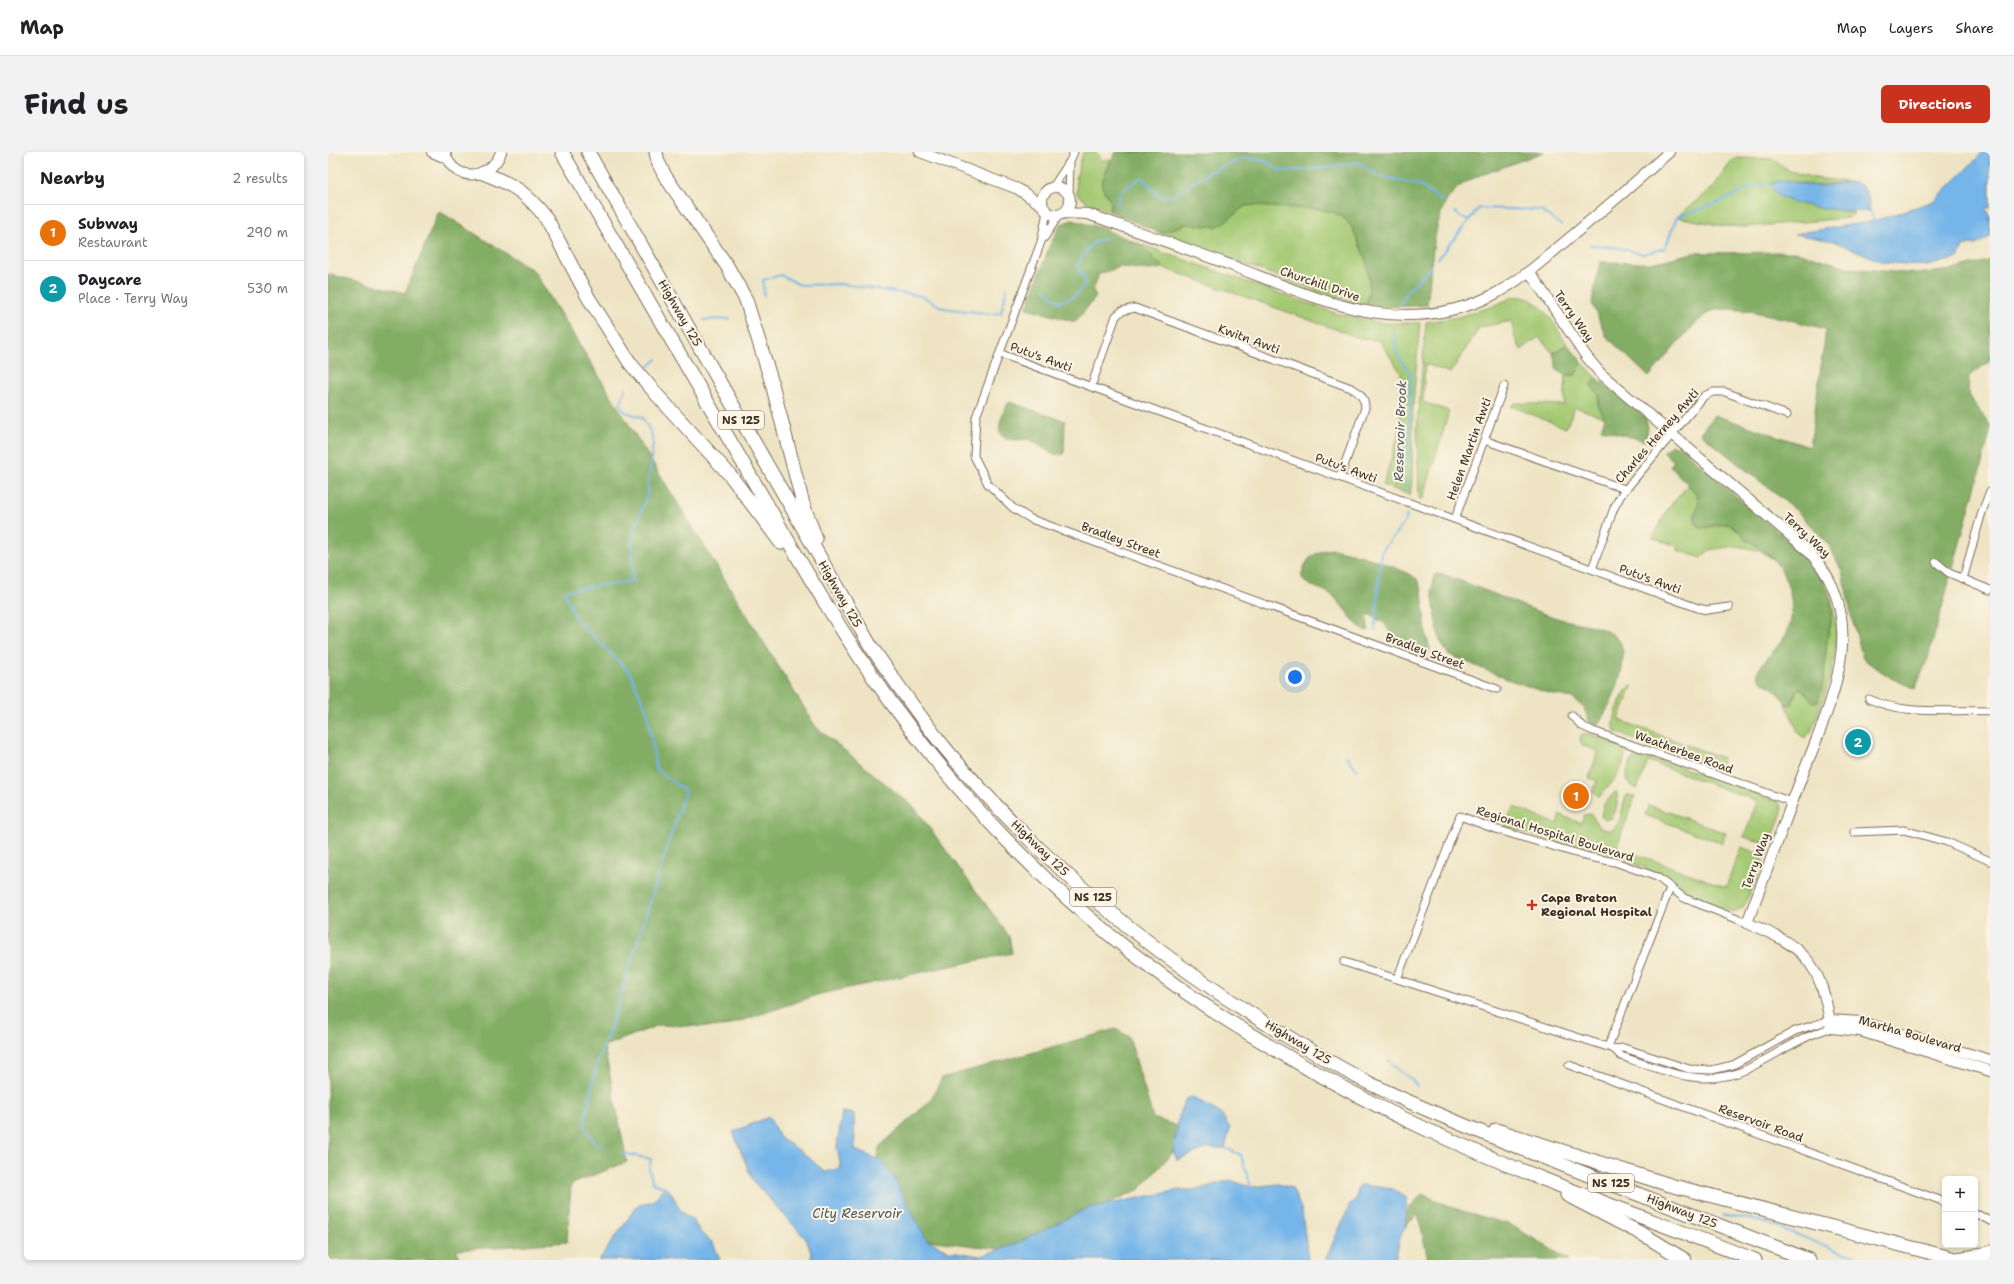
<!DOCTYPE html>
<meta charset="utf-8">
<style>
:root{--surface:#fff;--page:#f2f2f2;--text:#202124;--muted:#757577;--line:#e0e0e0;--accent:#c8321e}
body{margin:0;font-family:"Shantell Sans",sans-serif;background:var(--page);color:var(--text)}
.controls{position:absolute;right:12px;bottom:12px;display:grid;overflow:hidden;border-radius:6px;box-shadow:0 2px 6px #0003}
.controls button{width:36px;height:36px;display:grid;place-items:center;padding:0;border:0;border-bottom:1px solid var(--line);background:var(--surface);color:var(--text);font:20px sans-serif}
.you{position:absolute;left:967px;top:525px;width:14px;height:14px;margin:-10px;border:3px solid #fff;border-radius:50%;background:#1a73e8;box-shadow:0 0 0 6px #1a73e833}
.badge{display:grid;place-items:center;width:26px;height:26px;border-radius:50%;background:var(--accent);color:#fff;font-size:13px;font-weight:700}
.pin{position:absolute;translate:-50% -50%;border:2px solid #fff;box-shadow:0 1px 4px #0006}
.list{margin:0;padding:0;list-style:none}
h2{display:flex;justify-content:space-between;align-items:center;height:52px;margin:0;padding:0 16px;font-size:17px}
h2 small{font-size:13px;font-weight:400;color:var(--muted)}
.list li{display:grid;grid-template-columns:26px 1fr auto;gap:12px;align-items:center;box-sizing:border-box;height:56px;padding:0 16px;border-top:1px solid var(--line)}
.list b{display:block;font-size:15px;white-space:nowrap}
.list p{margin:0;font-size:13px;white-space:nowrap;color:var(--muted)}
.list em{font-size:13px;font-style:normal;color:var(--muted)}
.map{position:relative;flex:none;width:1662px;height:1108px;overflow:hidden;border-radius:6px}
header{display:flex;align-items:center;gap:24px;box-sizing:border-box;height:56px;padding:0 20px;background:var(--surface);border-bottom:1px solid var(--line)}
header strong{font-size:19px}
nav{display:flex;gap:22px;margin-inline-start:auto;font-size:14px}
.intro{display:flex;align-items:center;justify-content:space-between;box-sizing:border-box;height:96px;padding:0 24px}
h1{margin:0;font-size:28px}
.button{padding:10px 18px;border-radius:6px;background:var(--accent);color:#fff;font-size:14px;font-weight:700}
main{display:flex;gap:24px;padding:0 24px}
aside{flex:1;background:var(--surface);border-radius:6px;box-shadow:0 2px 6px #0003}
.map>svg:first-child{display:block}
.green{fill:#a4c973;stroke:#707a48}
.forest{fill:#83ad65;stroke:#5f6c42}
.water{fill:#75b5e9;stroke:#587084}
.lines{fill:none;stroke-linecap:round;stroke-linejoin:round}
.stream{stroke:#75b5e9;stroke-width:2}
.street-casing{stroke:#7a6b58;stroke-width:9}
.secondary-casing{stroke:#7a6b58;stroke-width:12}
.highway-casing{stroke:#7a6b58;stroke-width:15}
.street{stroke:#fff;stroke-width:7}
.secondary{stroke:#fff;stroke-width:10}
.highway{stroke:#fff;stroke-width:13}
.poi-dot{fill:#c8321e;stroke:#fcf5e5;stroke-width:1.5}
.labels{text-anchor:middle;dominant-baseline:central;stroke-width:4;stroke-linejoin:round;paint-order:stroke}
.shield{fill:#fcf5e5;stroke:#75675a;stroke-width:1}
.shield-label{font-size:11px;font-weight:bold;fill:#3b2a1e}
.street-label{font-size:12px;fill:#3b2a1e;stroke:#fcf5e5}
.poi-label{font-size:12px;font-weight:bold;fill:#3b2a1e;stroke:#fcf5e5;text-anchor:start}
.water-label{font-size:13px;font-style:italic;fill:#4c545b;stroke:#fcf5e5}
</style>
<header>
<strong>Map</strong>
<nav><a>Map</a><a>Layers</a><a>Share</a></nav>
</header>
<div class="intro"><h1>Find us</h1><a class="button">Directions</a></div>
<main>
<aside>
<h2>Nearby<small>2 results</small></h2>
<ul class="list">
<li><span class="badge" style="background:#e8710a">1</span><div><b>Subway</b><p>Restaurant</p></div><em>290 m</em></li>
<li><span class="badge" style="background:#0f9aa8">2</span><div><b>Daycare</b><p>Place · Terry Way</p></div><em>530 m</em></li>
</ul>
</aside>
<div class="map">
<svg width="1662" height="1108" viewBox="0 0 1662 1108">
<rect width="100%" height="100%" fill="#fcf5e5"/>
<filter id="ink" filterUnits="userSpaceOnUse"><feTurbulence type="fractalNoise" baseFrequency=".025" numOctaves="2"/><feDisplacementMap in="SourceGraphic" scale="8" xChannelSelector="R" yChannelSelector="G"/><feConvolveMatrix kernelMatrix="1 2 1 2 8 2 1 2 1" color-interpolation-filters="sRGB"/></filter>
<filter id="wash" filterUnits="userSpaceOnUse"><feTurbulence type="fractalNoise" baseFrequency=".012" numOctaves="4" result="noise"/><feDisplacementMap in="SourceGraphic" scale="16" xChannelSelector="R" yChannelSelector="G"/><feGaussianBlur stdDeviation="0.9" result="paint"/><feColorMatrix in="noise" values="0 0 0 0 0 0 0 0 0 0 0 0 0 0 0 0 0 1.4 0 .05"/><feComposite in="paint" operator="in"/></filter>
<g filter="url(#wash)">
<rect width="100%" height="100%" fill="#eee4c4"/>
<path class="green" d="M755 0H768L774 8H783L778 18V42L783 51 781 59 759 50 749 42 748 27Z
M1406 6 1445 7 1462 19 1487 26 1522 30 1488 34 1458 28 1444 31 1464 50 1526 61 1520 66 1417 75 1396 74 1349 65 1386 34Z
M926 53C948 57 1003 51 1018 68 1025 75 1028 85 1032 94 1042 116 1043 131 1038 154L992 140 832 81 858 72 888 75 917 54Z
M812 92 1010 162 1053 171H1092L1085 254 1084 328 1082 343 1055 333 1071 282 1073 221 1051 188 1032 186 836 116Z
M1185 145C1212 141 1227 174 1239 192L1225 201 1211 185 1193 198 1186 184 1184 169 1152 175 1122 221 1097 212 1095 250 1121 259 1095 347 1091 346 1089 276 1098 170 1130 165 1163 155Z
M1254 210 1269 226 1263 233 1271 241 1270 252 1277 266 1247 255 1238 276 1183 254 1188 251 1236 253 1238 223H1247Z
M1360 333C1368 341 1375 348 1368 359L1379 376 1399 372 1406 375 1416 385 1429 393 1445 407 1431 398 1408 394 1381 398 1373 406 1349 398V394L1325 386 1339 358Z
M1503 447C1517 496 1500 534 1483 580L1477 586 1471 582 1457 550 1460 553 1466 547 1469 537H1474L1479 543 1496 531 1498 497 1503 458Z
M1304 534 1291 568 1395 606 1390 619 1287 580C1282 572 1294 537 1304 534Z
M1260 581 1293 593 1297 597C1298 616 1283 633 1271 645L1265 639 1269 629 1261 626 1270 599 1254 593 1252 587 1253 583Z
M1314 601 1451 650 1454 655V660L1444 688 1437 691 1416 685 1429 649 1320 609 1309 637 1301 632C1295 624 1302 610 1308 603Z
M1288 639C1292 646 1288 660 1284 666L1278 668 1273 664 1276 652Z
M1299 643 1307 644 1289 695 1398 735 1413 695 1434 703 1436 711 1415 756 1405 760 1360 743 1329 721 1287 704 1257 698 1175 674 1186 655 1229 672 1232 663 1253 671 1256 663 1264 662 1269 673C1295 692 1292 654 1299 643Z
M1321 653 1398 681 1394 691 1317 663Z"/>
<path class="forest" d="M788 0H1216L1148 25C1137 30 1126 37 1119 48 1104 73 1103 123 1099 153L1064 155 1038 154 1042 128 1037 106 1025 77 1017 66 1006 61 991 57 939 55 926 53 917 54 896 71 888 75 858 72 832 81 781 59 783 51 774 35V29Z
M111 59 206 119 488 575 587 656 681 784 684 801 492 842 395 875 331 873 276 894 299 1010 243 1032 239 1090 129 1098 132 1108H0V122L77 141Z
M744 68 770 75 812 92 836 116 821 118 792 115 771 122 765 138 768 145 747 170 699 156 721 95 733 72Z
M1469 100 1522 116 1589 122 1625 118 1662 108V209L1641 224 1640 242 1662 273V282L1600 506 1587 537 1563 526 1535 507 1525 471 1514 419 1500 392 1469 359 1372 281 1386 263 1482 295 1498 177C1471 171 1408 151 1384 159 1370 164 1333 211 1321 225L1278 184 1264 151 1272 110 1323 111 1365 101Z
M1239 192 1254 210 1247 223H1238L1229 218 1225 201Z
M1269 226 1317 265 1320 275 1318 289 1273 277 1277 266 1270 254 1272 244 1262 233Z
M681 250 737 269 736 302C723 306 712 292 702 288 697 286 692 288 687 288 661 289 674 261 681 250Z
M1343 293 1350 294 1356 298C1378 318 1401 338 1424 358 1449 380 1496 413 1503 448 1506 464 1499 480 1498 496 1497 515 1496 531 1490 549L1485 551 1476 538 1471 536 1467 540 1464 552 1460 553C1455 548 1451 542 1446 537 1440 533 1432 531 1430 523 1429 513 1455 492 1460 478 1469 455 1461 425 1445 407 1437 397 1425 393 1416 385 1410 380 1407 373 1399 372 1390 371 1381 376 1372 376 1358 362 1376 357 1369 342L1342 314 1346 309 1335 300Z
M1003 397C1026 400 1070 414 1089 427L1094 439 1098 482 1102 498 1098 505H1093L1070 493 1056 471 1043 463 1038 464 1041 478 1037 479C1024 470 1017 456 1006 445 994 432 964 437 977 413 983 402 992 399 1003 397Z
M1108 422H1114C1141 432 1167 442 1193 453 1207 458 1222 465 1236 468 1252 472 1278 474 1290 487 1305 506 1283 555 1270 572L1267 573 1262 571 1255 554 1244 546 1220 541 1179 527 1120 502 1112 488 1109 476 1104 439 1105 428Z
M788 877 801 885 825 966 849 974 845 1000 812 1037 688 1092 672 1097 598 1088 563 1021 550 1007 551 995 602 949 614 926Z
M1094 1042 1131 1058 1183 1073 1241 1108H1100L1090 1062 1078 1074 1077 1061Z"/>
<path class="water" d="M1655 0H1662V55L1657 56 1662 64V85L1648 93 1641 92 1635 95 1630 106 1599 114 1555 110 1505 89 1466 82 1546 69 1606 49Z
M1458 28C1468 30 1479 34 1489 34 1519 34 1538 17 1542 59 1524 61 1458 55 1447 40 1445 38 1444 34 1443 31Z
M865 945 893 962 902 976 897 996H880L849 1008 845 999 852 959 858 947Z
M514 960 526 962 527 998 552 1008 563 1021 599 1088 621 1099 652 1104 688 1092 760 1056 852 1038H868L902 1028 923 1035 950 1032 964 1036 974 1059 980 1108H482L484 1103 478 1087 425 1029 405 980 441 965 452 986 474 1000 497 1020 513 1016 509 995Z
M1033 1033 1065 1037 1080 1047 1077 1061 1078 1074 1073 1082 1067 1108H997L1023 1051 1029 1046V1036Z
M336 1035 343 1040 353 1060 365 1068 373 1081 385 1091 392 1108H271L309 1054 326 1048Z"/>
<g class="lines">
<path class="stream" d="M789 54 792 40 814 25 830 44H846L881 20 917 6 938 9 952 19 989 17 1030 10 1048 23 1090 32 1115 50
M1542 59 1546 69
M1127 60 1131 64 1141 68
M1262 93 1291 96 1315 102 1337 96 1349 65 1387 52 1424 35 1443 31
M1110 107 1151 56 1212 58 1233 73
M716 137 731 150 748 144 758 130 749 114 762 93 777 86
M436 144 435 128 453 123 472 133 513 132 594 144 615 156 663 162 673 161 679 136
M1072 152C1077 138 1091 128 1102 116
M375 168 402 167
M1066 178 1069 203 1083 222 1079 338
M319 216 329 207
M1047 478 1053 400 1077 370 1079 363
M1019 604 1029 618
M1061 908C1067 920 1082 922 1089 934
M275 994 267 992 256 973 268 915 288 859 357 639 328 617 319 559 302 521 248 467 236 439 304 429V386L319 343 325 292 323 281 314 265 297 260 292 253 298 236
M897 996 913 1003 923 1035
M294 1001 323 1007 321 1018 325 1031 336 1035
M1395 1064C1438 1065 1473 1086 1512 1100 1522 1103 1532 1105 1542 1108"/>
</g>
</g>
<g filter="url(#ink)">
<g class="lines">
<defs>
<path id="street" d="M725 35 742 9 746 0
M741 43 742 10
M719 60 713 90 648 265 646 304 660 332 685 356 703 367 1169 537
M716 86 731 63
M673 202 1370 456 1379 458 1401 455
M763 235 788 164 794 159 807 156 1023 236C1032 240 1037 246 1037 256L1012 325
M1156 288 1297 337
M1127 367 1176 234
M1608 410 1621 421 1662 438
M1264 417 1286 356 1293 343 1376 244 1385 240H1397L1459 263
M1635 427 1654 360 1662 339
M1541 547C1578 564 1621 557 1662 559
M1244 564 1254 574 1265 579 1464 650
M1526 680 1576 678 1619 690 1662 709
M1419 771 1356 746 1329 725 1287 710 1261 705 1167 677 1132 664 1069 827 1286 897 1296 896 1361 917 1384 918 1405 913 1467 879 1502 868
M1016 810 1069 827
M1280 895 1342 736
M1286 897 1293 904C1333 918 1375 937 1417 918 1447 904 1471 885 1503 876
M1241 913 1617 1050
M1647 1061 1662 1069"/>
<path id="secondary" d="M104 0 118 6
M117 0C124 31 163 29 173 0
M592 0 690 37 714 53
M714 49a14 14 0 1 1 28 0a14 14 0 1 1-28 0Z
M736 61 760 62C808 79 857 96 905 114 991 147 1071 188 1163 144 1191 130 1215 108 1239 88 1274 59 1308 30 1341 0
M1201 119 1258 204 1272 221 1477 396C1549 465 1500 556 1471 632 1453 679 1436 725 1419 771 1479 795 1493 812 1503 876L1532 879 1662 919
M1502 868 1533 870 1662 908"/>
<path id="highway" d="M234 0C299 110 361 220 426 330 470 406 513 482 565 553 654 676 768 784 896 866 962 908 1032 947 1104 980 1209 1028 1319 1066 1427 1108
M260 0 542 493C566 528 590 563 617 596 708 705 818 797 939 872 973 893 1007 914 1043 932 1095 958 1149 978 1202 1000 1295 1037 1388 1072 1481 1108
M328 0 330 10 337 24 399 114 418 148 443 228 475 352 488 387
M155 21C186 33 198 40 219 67L260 145 302 211 329 243 402 323 453 391
M1168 978 1342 1033 1631 1108
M1239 1043 1316 1083 1357 1108
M1628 1107 1656 1103 1662 1100"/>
</defs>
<use href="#street" class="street-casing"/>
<use href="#secondary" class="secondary-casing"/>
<use href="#highway" class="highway-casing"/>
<use href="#street" class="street"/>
<use href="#secondary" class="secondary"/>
<use href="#highway" class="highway"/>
</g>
</g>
<path class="poi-dot" d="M1202 747h4v4h4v4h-4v4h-4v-4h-4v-4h4z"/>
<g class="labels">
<g class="shield">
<rect x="390" y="259" width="46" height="18" rx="3"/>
<rect x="742" y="736" width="46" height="18" rx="3"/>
<rect x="1260" y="1022" width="46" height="18" rx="3"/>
</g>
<g class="shield-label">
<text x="413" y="268">NS 125</text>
<text x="765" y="745">NS 125</text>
<text x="1283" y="1031">NS 125</text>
</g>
<g class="street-label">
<text transform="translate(992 132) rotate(19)">Churchill Drive</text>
<text transform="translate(352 161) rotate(60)">Highway 125</text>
<text transform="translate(1246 164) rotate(55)">Terry Way</text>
<text transform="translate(921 187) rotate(20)">Kwitn Awti</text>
<text transform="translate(713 205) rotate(20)">Putu's Awti</text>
<text transform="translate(1329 284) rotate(-49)">Charles Herney Awti</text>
<text transform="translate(1141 297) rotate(-70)">Helen Martin Awti</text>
<text transform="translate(1018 316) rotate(20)">Putu's Awti</text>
<text transform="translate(1479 383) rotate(43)">Terry Way</text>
<text transform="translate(793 388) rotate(20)">Bradley Street</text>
<text transform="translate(1322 427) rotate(20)">Putu's Awti</text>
<text transform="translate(512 442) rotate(60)">Highway 125</text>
<text transform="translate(1097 499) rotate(20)">Bradley Street</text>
<text transform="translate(1356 600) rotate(20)">Weatherbee Road</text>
<text transform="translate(1227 682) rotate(17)">Regional Hospital Boulevard</text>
<text transform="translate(712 696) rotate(44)">Highway 125</text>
<text transform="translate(1428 709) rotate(-70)">Terry Way</text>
<text transform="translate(1582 882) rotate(16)">Martha Boulevard</text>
<text transform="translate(970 890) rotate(31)">Highway 125</text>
<text transform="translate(1433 971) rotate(20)">Reservoir Road</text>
<text transform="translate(1354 1059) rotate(21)">Highway 125</text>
</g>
<g class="poi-label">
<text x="1213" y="746">Cape Breton<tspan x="1213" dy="14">Regional Hospital</tspan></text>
</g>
<g class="water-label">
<text transform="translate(1072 279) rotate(-88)">Reservoir Brook</text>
<text x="529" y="1061">City Reservoir</text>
</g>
</g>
</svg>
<div class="controls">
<button>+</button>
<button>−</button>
</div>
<div class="you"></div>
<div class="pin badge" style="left:1248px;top:644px;background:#e8710a">1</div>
<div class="pin badge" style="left:1530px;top:590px;background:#0f9aa8">2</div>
</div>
</main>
